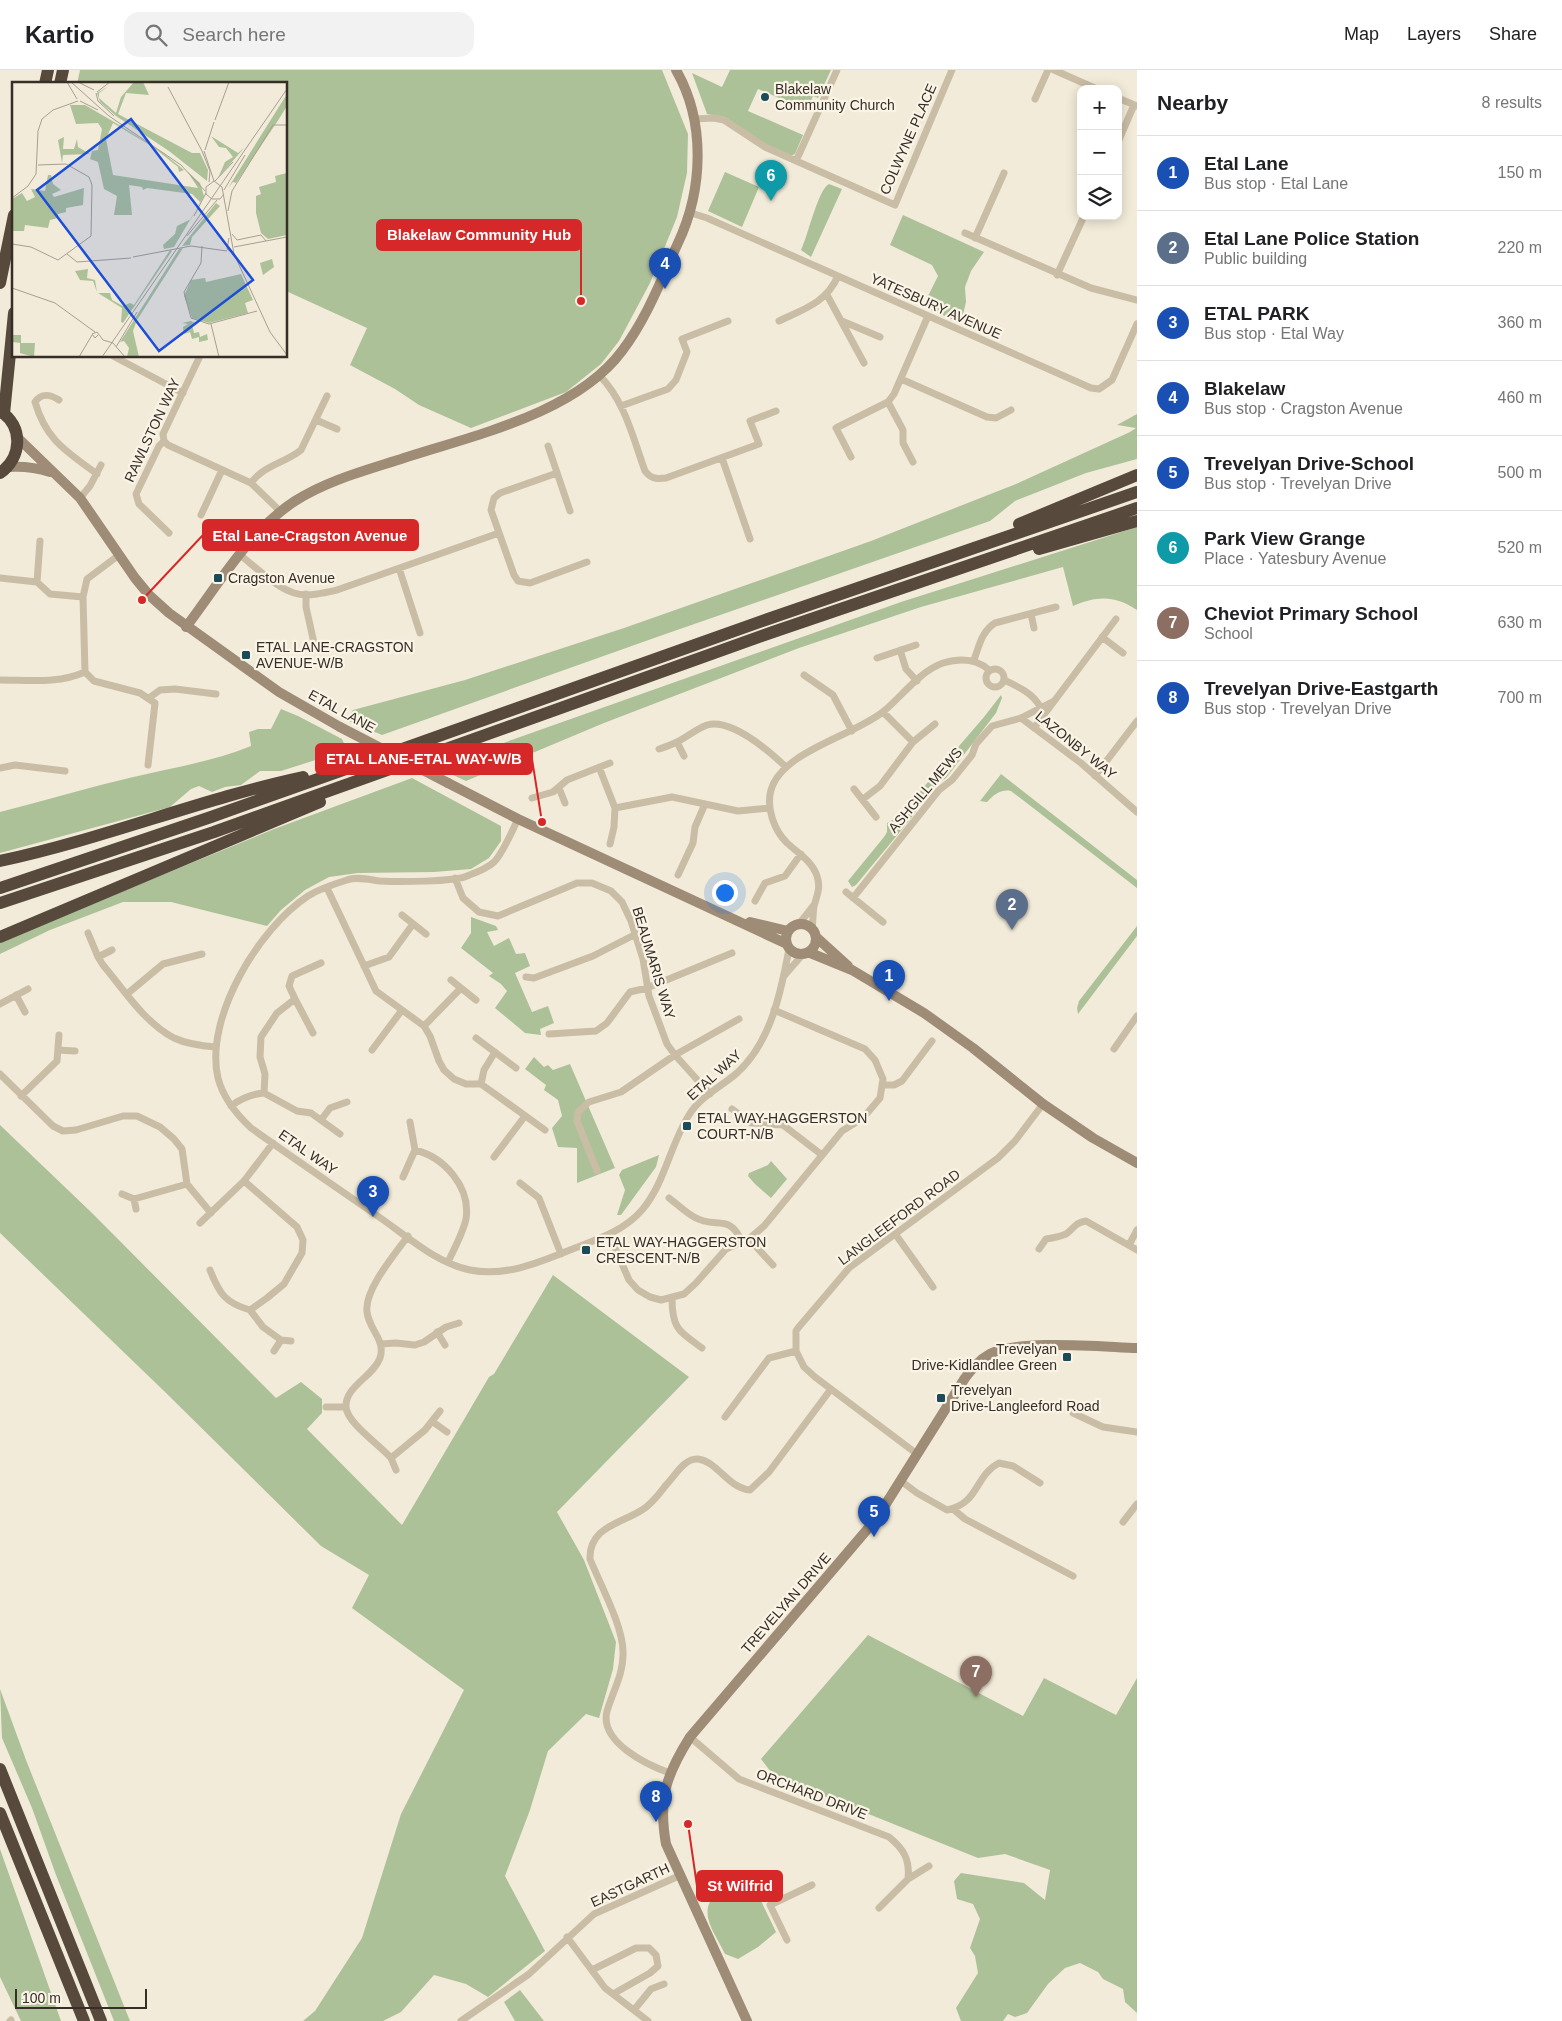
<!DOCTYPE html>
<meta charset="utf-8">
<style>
:root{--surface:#fff;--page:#f2f2f2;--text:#202124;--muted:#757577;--line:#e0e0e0;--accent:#1b4a58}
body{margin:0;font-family:Helvetica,sans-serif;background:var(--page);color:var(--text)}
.controls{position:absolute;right:15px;top:15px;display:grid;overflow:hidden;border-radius:10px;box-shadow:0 2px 12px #0003}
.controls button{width:45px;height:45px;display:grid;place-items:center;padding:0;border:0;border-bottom:1px solid var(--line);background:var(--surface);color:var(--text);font:25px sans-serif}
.scale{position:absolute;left:15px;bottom:12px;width:132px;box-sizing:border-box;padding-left:5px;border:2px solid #362e27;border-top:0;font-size:14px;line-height:18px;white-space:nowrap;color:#362e27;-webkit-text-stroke:4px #faf4e6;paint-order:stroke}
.you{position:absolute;left:724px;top:822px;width:18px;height:18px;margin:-12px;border:4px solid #fff;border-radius:50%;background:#1a73e8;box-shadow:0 0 0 8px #1a73e833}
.badge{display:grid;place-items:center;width:32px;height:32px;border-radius:50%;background:var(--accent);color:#fff;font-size:16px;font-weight:700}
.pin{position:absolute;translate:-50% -41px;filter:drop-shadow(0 1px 2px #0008)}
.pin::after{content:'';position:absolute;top:26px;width:18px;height:15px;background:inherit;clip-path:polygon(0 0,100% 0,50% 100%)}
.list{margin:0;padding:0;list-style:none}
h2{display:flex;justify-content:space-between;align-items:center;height:65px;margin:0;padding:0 20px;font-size:21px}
h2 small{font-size:16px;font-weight:400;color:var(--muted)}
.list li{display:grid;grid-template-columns:32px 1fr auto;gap:15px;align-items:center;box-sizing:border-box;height:75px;padding:0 20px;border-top:1px solid var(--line)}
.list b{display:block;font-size:19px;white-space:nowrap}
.list p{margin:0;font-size:16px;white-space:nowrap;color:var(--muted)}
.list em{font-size:16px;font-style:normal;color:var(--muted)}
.icon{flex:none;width:28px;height:28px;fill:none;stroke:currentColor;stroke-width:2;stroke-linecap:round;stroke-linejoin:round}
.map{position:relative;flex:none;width:1137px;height:1951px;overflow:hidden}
header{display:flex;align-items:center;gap:30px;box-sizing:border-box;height:70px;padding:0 25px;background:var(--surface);border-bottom:1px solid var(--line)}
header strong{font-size:24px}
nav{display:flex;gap:28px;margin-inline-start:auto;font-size:18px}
.search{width:350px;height:45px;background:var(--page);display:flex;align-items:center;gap:12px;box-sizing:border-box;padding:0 18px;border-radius:15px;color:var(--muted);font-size:19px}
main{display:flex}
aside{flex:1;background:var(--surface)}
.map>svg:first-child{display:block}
.green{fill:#adc199}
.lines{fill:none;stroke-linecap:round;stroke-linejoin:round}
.street{stroke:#cabda5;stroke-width:7}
.secondary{stroke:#9e8c77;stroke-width:10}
.highway{stroke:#574a3d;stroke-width:12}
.secondary-bridge{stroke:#9e8c77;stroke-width:10}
.poi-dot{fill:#1b4a58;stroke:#faf4e6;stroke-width:2}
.labels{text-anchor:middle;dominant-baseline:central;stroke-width:4.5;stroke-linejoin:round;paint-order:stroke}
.poi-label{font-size:14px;fill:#362e27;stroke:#faf4e6;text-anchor:start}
.street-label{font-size:14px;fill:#362e27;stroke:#faf4e6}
.inset-road{fill:none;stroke:#a79f92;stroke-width:1}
.view{fill:#1d4ed8;fill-opacity:0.15;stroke:#1d4ed8;stroke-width:2.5}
.inset-edge{fill:none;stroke:#362e27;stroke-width:2.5}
.leader{fill:none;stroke:#d62828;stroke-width:2}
.callout-dot{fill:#d62828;stroke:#faf4e6;stroke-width:2}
.callout{fill:#d62828;stroke:#d62828;stroke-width:2}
.callout-label{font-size:15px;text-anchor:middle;font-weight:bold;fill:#fff}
</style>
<header>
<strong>Kartio</strong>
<div class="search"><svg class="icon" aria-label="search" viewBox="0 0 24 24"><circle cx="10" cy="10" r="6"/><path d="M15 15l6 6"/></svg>Search here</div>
<nav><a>Map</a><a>Layers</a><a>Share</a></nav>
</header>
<main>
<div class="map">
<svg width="1137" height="1951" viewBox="0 0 1137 1951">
<rect width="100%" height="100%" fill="#f2ebd9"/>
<path class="green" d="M80 0H662L688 64 687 103 677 147 650 213 619 271 601 294 566 322 471 358 419 335 395 319 350 295 367 258 286 221V14H77Z
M730 0H831L818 28 813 26 807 40 758 19 748 41 803 65 795 84 790 86 766 76 724 47 707 44 692 3 722 17Z
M725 102 759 117 742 157 708 141Z
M829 114 842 119 811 187 801 180C808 166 818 119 829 114Z
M903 145 984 182 971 201 965 217 966 232 961 253 926 238 924 234 938 206 932 195 890 175Z
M1137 344V389L1086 403 1015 431 990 451 657 567 382 665 346 650 353 640 465 610 624 558 871 471 1016 414 1130 362 1136 358 1117 355Z
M1137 457V540C1114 525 1097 526 1073 536L1063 497 921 537 799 578 604 653 466 711 440 699 447 693 901 532Z
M1001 625 1002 628 996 643 946 708C928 719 921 736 908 752 891 773 873 794 856 815L852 817 848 811 884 767 887 762V753L896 748H901L922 719 984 647Z
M281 639 298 646 342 669 347 680 281 701H260L241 715 225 717 212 722 199 716 191 719 170 737 0 783V742C43 731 86 718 129 708 170 698 212 692 251 676L249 662 258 659H271Z
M1001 704 1137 810V818L1011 721C1000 719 994 725 987 732L980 731Z
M412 708 501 756V771L489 788 471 799 434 802 358 803 329 807 305 820 281 840 267 856 171 832H123L50 860 0 884V872L23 862 274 759Z
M471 847 496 856 498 860 487 862 494 876 509 868 516 884 525 883 530 896 515 903 532 942 548 936 554 953 540 959 541 965 525 963 495 938 507 921 501 914 489 906 493 903 461 878 471 863Z
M1137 856V866L1078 944 1077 938 1079 931Z
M534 987 544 997 548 995 553 1000 570 994 615 1098 577 1113V1078L558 1077 552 1058 562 1046 558 1030 544 1020 546 1015 525 999Z
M0 1055 92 1143 276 1328 301 1312 322 1329V1343L307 1359 402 1455 489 1307 494 1304 553 1205 689 1307 557 1442 584 1490 616 1572 613 1599 599 1648 586 1644 548 1681 530 1740 505 1806 545 1881 488 1927 466 1914 434 1905 401 1942 383 1951H303L315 1941 362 1868 401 1744 464 1620 352 1538 369 1505 321 1476 164 1321 0 1163Z
M659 1085 656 1097 621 1145H617L625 1120 619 1105 622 1100Z
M771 1091 787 1109 771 1128 755 1114 748 1106 749 1103 768 1095Z
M868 1565 1023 1646 1044 1608 1116 1645 1137 1608V1943L1125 1932 1123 1919 1103 1909 1098 1902 1080 1893 1065 1898 1048 1914 1027 1943 1015 1947 1008 1944 1003 1951H961L956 1938 978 1903 975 1886 970 1878 980 1849 973 1834 957 1829 954 1811 961 1803 1024 1813 1045 1830 1050 1800 1005 1784 978 1788 774 1706 761 1689Z
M0 1619 26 1690 130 1951H114L56 1805 32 1738 2 1668Z
M0 1779 61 1951H21L0 1907Z
M742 1806H749L776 1862 758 1877 738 1889 725 1884C713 1859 694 1840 722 1818 728 1813 734 1809 742 1806Z
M520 1920 544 1951H515L504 1932Z"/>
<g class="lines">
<path class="street" d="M1054 0 1097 19
M1118 28 1137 36
M1035 29 1048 0
M694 49 714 48 724 50 765 77 895 135 952 0
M1118 72 1134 35
M796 91 837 0
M691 143 707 148 1091 318 1099 319 1112 310 1137 254
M965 163 1091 218 1137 230
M975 168 1004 103
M1057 205 1084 146
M827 225 864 293
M779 251C804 239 826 233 838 206
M842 251 880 267
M113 286 183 323
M599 305C625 331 633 368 645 401 651 409 656 409 666 408L759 374 750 351 776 341
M901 309 987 347 996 348 1011 340
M59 330C51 325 42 322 35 332 46 370 66 381 97 404
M888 332 903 360V373L913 392
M621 336 668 319 676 310 687 282 682 269 728 251
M316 350 337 359
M164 371 168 375 251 413 281 442
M548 376 570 441
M851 387 836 358 888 332 894 324 928 246
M722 388 750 469
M557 403 500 423 494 428 491 440 514 505 518 511 530 513 587 492
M251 413C264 395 285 393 301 380L327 326
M80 428 90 416 101 395
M201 445 222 400
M169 463 139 434 136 424 159 376 164 371 163 364 200 286
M119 485 87 509 83 527 85 602 94 611 140 623 155 633 148 695
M240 485C257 498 275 517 294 523 307 527 324 523 337 520L499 463
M399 498 420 563
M0 508 37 512 50 524 83 527
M37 512 40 471
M306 524V537L314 573
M1031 544 1034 558
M1102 567 1123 583
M900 580 906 599 917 611
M877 588 916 575
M974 590C979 576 982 561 995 553L1056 537
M986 608a9 9 0 1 1 18 0a9 9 0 1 1-18 0Z
M804 605 833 625 852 661
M0 610C29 610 58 614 85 602
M1004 610C1019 617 1033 623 1041 638
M149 628 160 620 175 619 216 624
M883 642 913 672
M1021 648 1081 693 1137 742
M1034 658 1116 549
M677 672 684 686
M659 679C665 677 671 675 677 672 687 667 696 659 707 655 731 648 769 681 786 697
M599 697 615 738 672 727 738 741 770 738
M0 698 15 695 65 701
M1095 706 1137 651
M559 718 565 733
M854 719 876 747
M532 728 553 722 567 710 610 693
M863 729 880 716 913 672 935 654
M518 749C512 761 503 783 494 792 488 798 475 803 467 806 454 812 397 812 380 811 371 810 356 806 347 810 334 814 319 819 308 826 259 858 204 948 218 1008 223 1028 236 1044 251 1058 293 1088 336 1117 379 1147 407 1166 436 1193 470 1200 505 1207 538 1193 570 1180 595 1170 623 1162 642 1140 665 1113 670 1075 689 1045 700 1027 722 1016 737 1003 771 972 781 922 789 879
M610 774 614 757 615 738
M678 805 693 773 695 757 705 734
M455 808 463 828 479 842 498 846 577 813H592L611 821 622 832 631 851 643 889 649 926 667 974 675 985 710 1024
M327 818 376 921 424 956 430 966 439 991 444 1000 454 1009 466 1014H481L545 1060
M846 822 883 852
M853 828 939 720 952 710 972 685 976 674 992 656 1021 648 1054 631
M755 831 765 813 785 806 801 784
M402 845 426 864
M799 854 814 835
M812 859C813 851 813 843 814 836 817 825 821 818 817 806 812 791 798 783 787 773 774 760 766 738 771 720 782 681 854 666 884 641 902 626 920 601 943 593 960 588 977 589 989 600
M88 863 98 887 103 895C124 920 145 953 174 968 187 974 202 976 216 977
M98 887 112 880
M364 896 389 887 413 854
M784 906 803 884
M526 907 534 908 593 886 634 865
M451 910 476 930
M127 924 163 894 202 884
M16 925 25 942
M295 929 313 963
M0 934 28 919
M424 956 461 918
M549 964 596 961 607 953 630 922 647 918 732 883
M476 968 516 998
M1114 979 1137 946
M58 980 75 981
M372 980 402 940
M0 1004 53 1056 63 1061 76 1060 123 1046H137L160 1057 174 1069 182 1079 187 1114 211 1143
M481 1014 484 1000 495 982
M882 1015H894L902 1011 932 971
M264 1023 297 1041 311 1043 340 1064
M21 1026 57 991 59 965
M231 1036C242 1028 251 1024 264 1023L265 1004 260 987 261 967 277 943 295 929 289 916 292 906 321 893
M732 1039 751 1053 783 1055 822 1085
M321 1050 330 1038 347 1032
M410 1052 415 1080
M494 1087 525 1046
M597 1101 577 1051 578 1042 589 1032 621 1022 675 985 739 949
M403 1107 415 1080C444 1087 471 1117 466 1149 463 1163 454 1179 448 1192
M520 1113 539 1128 561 1184
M122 1124 134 1129 136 1139
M669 1128C677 1134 685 1142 694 1147 716 1160 729 1142 742 1172
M134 1129 187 1114
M200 1153 244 1111 273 1073
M609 1164 629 1210 638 1220 650 1227 661 1230 684 1224 696 1213 726 1179 749 1169 764 1156 842 1061 863 1048 880 1028 883 1009 875 990 865 979 774 940
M896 1165 933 1217
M408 1166C395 1184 364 1220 367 1242 369 1260 386 1270 380 1288 373 1307 345 1316 346 1337 347 1353 380 1375 391 1388L425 1360 440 1341
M749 1169 773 1195
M1129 1175 1137 1160
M1039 1179 1046 1169C1053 1168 1059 1167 1066 1164 1075 1158 1074 1153 1086 1151L1137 1180
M210 1200C219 1223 225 1233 250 1240L267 1228 284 1214 302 1183 303 1170 297 1157 244 1111
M672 1228C672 1259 679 1261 702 1278
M250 1240 263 1257 281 1270
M437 1262 445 1275
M381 1274 396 1273 415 1275 424 1272 446 1257 459 1253
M274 1281 281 1270 291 1271
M326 1337H346
M1073 1343 1103 1357 1137 1362
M725 1347 769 1288 796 1281
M433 1352 447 1362
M917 1384 815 1307 804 1297 796 1281V1261L798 1258 849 1198 998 1088 1015 1071 1043 1034
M391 1388 396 1400
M901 1411 917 1423 947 1440C980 1433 974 1406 999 1393L1013 1396 1040 1413
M953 1439 965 1449 1073 1506
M1123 1452 1137 1434
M690 1667 739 1709 889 1767C904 1779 910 1790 908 1809
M670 1703C647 1695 599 1672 607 1641 613 1621 624 1603 623 1582 623 1556 600 1514 590 1489 589 1457 620 1454 642 1440 652 1434 659 1424 666 1415 675 1406 684 1388 698 1389 717 1391 728 1418 750 1420L769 1402 831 1319
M879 1838 908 1809 929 1796
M567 1867 605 1918 648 1951
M787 1870 770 1835 812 1815
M592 1900 636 1878H649L656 1885 658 1896 650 1903 613 1924
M634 1940 651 1919 664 1914
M10 1951 11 1950
M461 1951 529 1904 594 1844 681 1805"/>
<path class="secondary" d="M18 368 80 428 135 508 149 525 169 543 279 622 340 657
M7 397C22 396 35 397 50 402
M186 557C218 515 250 460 295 431 328 410 367 400 404 388 475 365 576 343 622 281 647 248 661 210 678 173 703 120 706 52 676 0
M448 713 518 749 787 874
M750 852 788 861
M786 869a15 15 0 1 1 30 0a15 15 0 1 1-30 0Z
M816 867 848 896
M808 882 852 900 924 943 973 978 1043 1034 1093 1068 1137 1093
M747 1951 666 1774C658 1729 666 1705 690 1667L877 1448 965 1308C972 1299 979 1290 990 1284 1017 1269 1103 1277 1137 1278"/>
<path class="highway" d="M45 14 48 0
M60 14 63 0
M0 213 14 145
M0 341C24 356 22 388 0 403
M4 344 14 243
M1019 454 1137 405
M1039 479 1137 451
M0 791C103 769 201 729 303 707
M0 818 211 747 768 549 1137 422
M0 833 214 762 773 562 1137 438
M0 867 320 732
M0 1699 101 1951
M0 1743 84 1951"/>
<path class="secondary-bridge" d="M340 657 448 713"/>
</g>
<g class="poi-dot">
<circle cx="765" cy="27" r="5"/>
<rect x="213" y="503" width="10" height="10" rx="2.5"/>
<rect x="241" y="580" width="10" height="10" rx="2.5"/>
<rect x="682" y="1051" width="10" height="10" rx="2.5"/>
<rect x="581" y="1175" width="10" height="10" rx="2.5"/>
<rect x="1062" y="1282" width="10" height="10" rx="2.5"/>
<rect x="936" y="1323" width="10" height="10" rx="2.5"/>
</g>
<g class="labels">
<g class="poi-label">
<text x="775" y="19">Blakelaw<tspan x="775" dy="16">Community Church</tspan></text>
<text x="228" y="508">Cragston Avenue</text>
<text x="256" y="577">ETAL LANE-CRAGSTON<tspan x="256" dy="16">AVENUE-W/B</tspan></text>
<text x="697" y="1048">ETAL WAY-HAGGERSTON<tspan x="697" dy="16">COURT-N/B</tspan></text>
<text x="596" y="1172">ETAL WAY-HAGGERSTON<tspan x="596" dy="16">CRESCENT-N/B</tspan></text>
<text x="1057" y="1279" text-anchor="end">Trevelyan<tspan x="1057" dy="16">Drive-Kidlandlee Green</tspan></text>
<text x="951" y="1320">Trevelyan<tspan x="951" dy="16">Drive-Langleeford Road</tspan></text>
</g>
<g class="street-label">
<text transform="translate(908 69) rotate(-66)">COLWYNE PLACE</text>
<text transform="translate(936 236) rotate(24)">YATESBURY AVENUE</text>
<text transform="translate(152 360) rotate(-65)">RAWLSTON WAY</text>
<text transform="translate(342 641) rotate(29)">ETAL LANE</text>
<text transform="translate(1076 675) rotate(39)">LAZONBY WAY</text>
<text transform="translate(925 720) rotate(-50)">ASHGILL MEWS</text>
<text transform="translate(654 893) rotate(73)">BEAUMARIS WAY</text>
<text transform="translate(714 1005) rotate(-42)">ETAL WAY</text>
<text transform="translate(308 1082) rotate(35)">ETAL WAY</text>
<text transform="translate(899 1147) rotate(-37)">LANGLEEFORD ROAD</text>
<text transform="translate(786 1533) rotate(-49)">TREVELYAN DRIVE</text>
<text transform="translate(812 1724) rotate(21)">ORCHARD DRIVE</text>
<text transform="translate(630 1815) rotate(-25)">EASTGARTH</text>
</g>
</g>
<g transform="translate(12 12)">
<rect width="275" height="275" fill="#f2ebd9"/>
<path d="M122 0H131L137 13 114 11 106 32 180 71H188L196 88 195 99 157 69 104 34 88 20 85 11 97 4 87 11V16L104 31 109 15ZM275 12V24L265 40 224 101 221 100 216 106ZM58 23H73L109 44 150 70 172 88 167 90 166 85 141 65 101 41 94 57 101 93 186 106 175 89 188 101 192 114 162 165 152 167 151 163 163 152 165 144 179 137 188 120 180 112 135 106 131 108 130 105 117 103 120 133H102L105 114 92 107 86 80 78 77 80 69 86 68 90 47 86 41 64 42ZM199 54 226 71 232 66 206 96 213 80 221 75 214 66 207 65ZM52 55 51 67H62L65 57 66 65 78 72 51 73 50 81 46 58ZM275 91V153L256 157 249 151 244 131V114L249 112 247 105 264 100 263 94ZM36 93H39L41 102 49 108 40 112 42 115 72 106 71 123 54 126V130L46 132V136L38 138 36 146 13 143 12 149H0V117L10 111 15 119 23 115 19 107 33 109ZM204 121 208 124 180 155 178 163 170 164ZM171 166 125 238 121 249 127 275H115L117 266 112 259 108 260 167 167ZM158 168 160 169 111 241 109 240 110 226 86 211H98L100 218 111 224 118 221 122 223ZM260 177 262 185 251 193 248 181ZM76 187 75 196 83 198 85 210 81 199 68 198 63 189ZM229 192 241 218 233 221 236 231 197 241 180 236 172 214 179 198 193 196 194 200ZM179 239 183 241 180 242 182 251 187 250 188 255 195 252 196 258 187 260V255L180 257 178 250 172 252 171 245 176 242 170 241ZM0 253H9V261H23L22 275 8 271V261L0 260Z" fill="#adc199"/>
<path class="inset-road" d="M55 0 65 17M59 0 97 34 169 83 193 109M66 0 82 8M156 5 190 69 198 89 197 100M85 10 98 0M84 11 86 19 102 34M68 19 86 28M203 38 217 0M193 68 202 40M192 69 202 99M203 99 221 80M212 108 233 73M212 112 208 117H200L194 112V105L202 99 210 105 222 172 258 250 275 273M0 116 16 104 24 92 26 49 30 37 41 28 66 19M216 129 220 109 261 43H275M182 134 194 111M220 152 225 158 249 153 254 159M175 154 205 118M217 156 215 167 219 170M0 162 19 165 46 178 79 154 80 103 77 95 54 82 26 83M190 164 189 181 172 210 179 236 197 242 245 229M222 165 275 155M55 172 65 180 119 176M121 175 179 164 215 169M0 206 43 221 83 250M199 242 207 275M86 253 83 256 80 252 85 250 91 258 101 261 113 275M104 265 125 230M67 275 80 253M90 275 275 7"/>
<path class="view" d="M119 37 241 198 147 269 25 108Z"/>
<rect width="275" height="275" class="inset-edge"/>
</g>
<path class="leader" d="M581 231L581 165M142 530L203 465M542 752L532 689M688 1754L697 1816"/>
<g class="callout-dot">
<circle cx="581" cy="231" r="5"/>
<circle cx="142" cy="530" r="5"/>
<circle cx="542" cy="752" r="5"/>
<circle cx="688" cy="1754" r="5"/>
</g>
<g class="callout">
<rect x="377" y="150" width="204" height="30" rx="5"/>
<rect x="203" y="450" width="215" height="30" rx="5"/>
<rect x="316" y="674" width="216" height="30" rx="5"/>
<rect x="697" y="1801" width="85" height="30" rx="5"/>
</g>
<g class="callout-label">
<text x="479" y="170">Blakelaw Community Hub</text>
<text x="310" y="471">Etal Lane-Cragston Avenue</text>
<text x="424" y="694">ETAL LANE-ETAL WAY-W/B</text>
<text x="740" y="1821">St Wilfrid</text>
</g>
</svg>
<div class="controls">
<button>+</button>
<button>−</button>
<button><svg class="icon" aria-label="layers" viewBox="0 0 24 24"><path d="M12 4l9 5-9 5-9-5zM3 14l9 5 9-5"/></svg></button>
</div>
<div class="scale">100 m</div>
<div class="you"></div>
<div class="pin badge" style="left:889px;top:931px;background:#1a4fb4">1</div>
<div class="pin badge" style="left:1012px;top:860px;background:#5c6f8a">2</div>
<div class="pin badge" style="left:373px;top:1147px;background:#1a4fb4">3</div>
<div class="pin badge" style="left:665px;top:219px;background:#1a4fb4">4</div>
<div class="pin badge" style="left:874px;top:1467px;background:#1a4fb4">5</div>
<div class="pin badge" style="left:771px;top:131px;background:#0f9aa8">6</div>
<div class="pin badge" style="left:976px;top:1627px;background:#8d6e63">7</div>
<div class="pin badge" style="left:656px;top:1752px;background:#1a4fb4">8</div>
</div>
<aside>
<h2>Nearby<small>8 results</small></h2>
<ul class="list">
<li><span class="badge" style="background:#1a4fb4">1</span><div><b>Etal Lane</b><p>Bus stop · Etal Lane</p></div><em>150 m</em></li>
<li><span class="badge" style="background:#5c6f8a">2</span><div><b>Etal Lane Police Station</b><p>Public building</p></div><em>220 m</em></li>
<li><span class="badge" style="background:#1a4fb4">3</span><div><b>ETAL PARK</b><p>Bus stop · Etal Way</p></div><em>360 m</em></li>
<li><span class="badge" style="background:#1a4fb4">4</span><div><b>Blakelaw</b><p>Bus stop · Cragston Avenue</p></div><em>460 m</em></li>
<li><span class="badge" style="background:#1a4fb4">5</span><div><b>Trevelyan Drive-School</b><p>Bus stop · Trevelyan Drive</p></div><em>500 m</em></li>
<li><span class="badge" style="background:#0f9aa8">6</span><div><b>Park View Grange</b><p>Place · Yatesbury Avenue</p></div><em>520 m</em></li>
<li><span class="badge" style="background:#8d6e63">7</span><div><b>Cheviot Primary School</b><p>School</p></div><em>630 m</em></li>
<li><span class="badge" style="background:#1a4fb4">8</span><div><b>Trevelyan Drive-Eastgarth</b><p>Bus stop · Trevelyan Drive</p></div><em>700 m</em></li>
</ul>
</aside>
</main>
